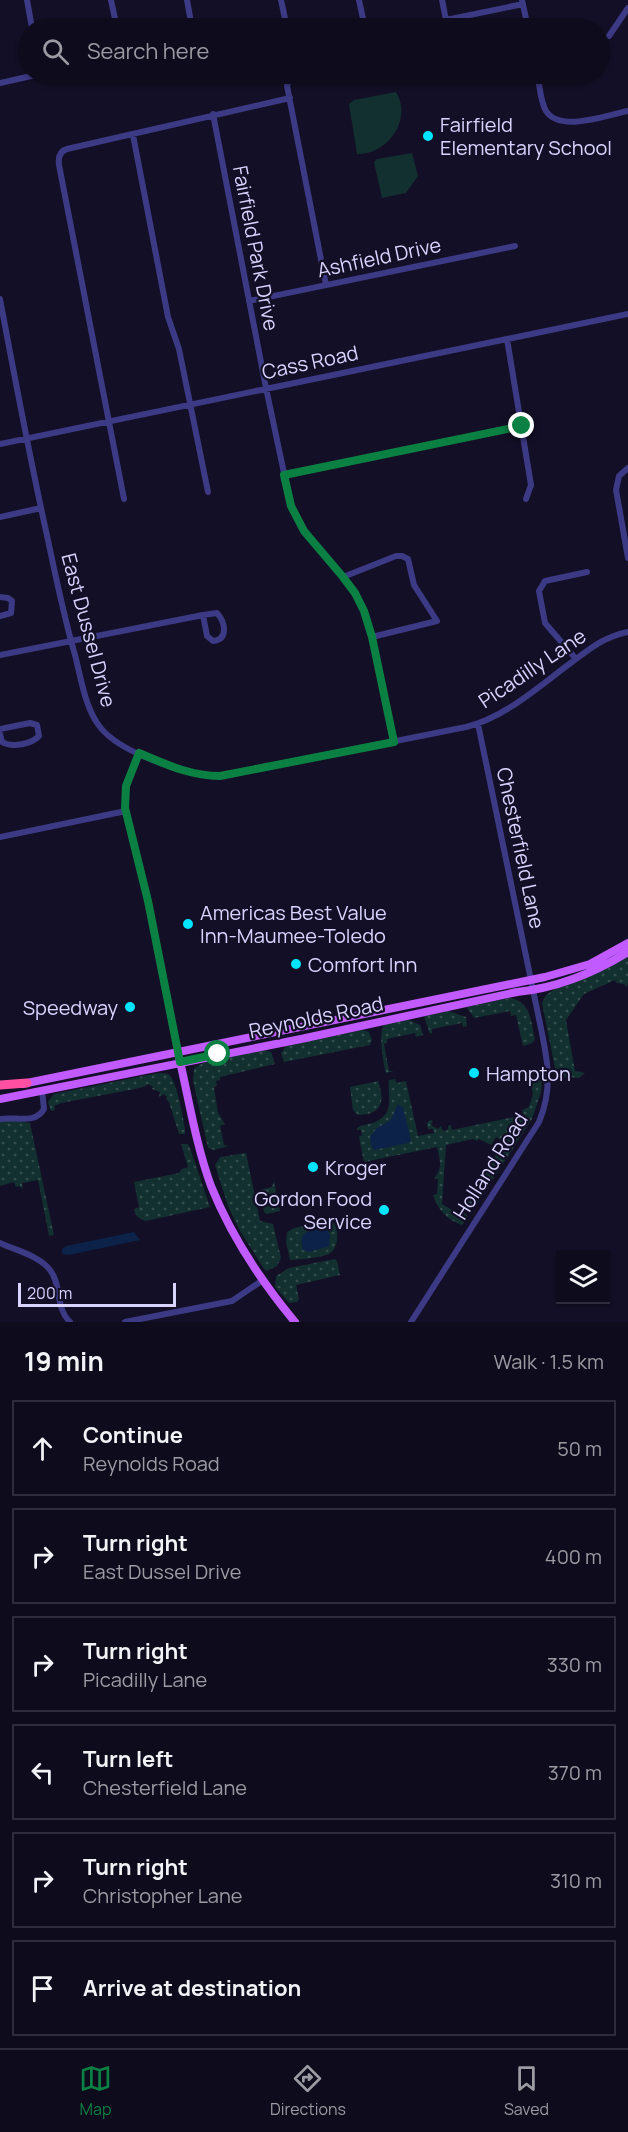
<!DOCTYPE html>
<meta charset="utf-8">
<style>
:root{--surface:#0e0b1c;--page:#1c1929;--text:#f1f3f6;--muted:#9b9ba3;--line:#2e2b3b;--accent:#0b8043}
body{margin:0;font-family:Manrope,sans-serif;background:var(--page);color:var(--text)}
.controls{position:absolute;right:18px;bottom:18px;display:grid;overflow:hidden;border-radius:0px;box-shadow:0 2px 4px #0004}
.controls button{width:54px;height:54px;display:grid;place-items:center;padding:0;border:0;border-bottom:2px solid var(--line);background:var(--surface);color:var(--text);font:30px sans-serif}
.scale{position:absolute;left:18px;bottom:15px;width:158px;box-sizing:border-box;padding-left:6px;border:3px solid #d9d4ff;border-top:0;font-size:16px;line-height:21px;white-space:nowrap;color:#d9d4ff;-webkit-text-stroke:4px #130f26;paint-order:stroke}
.stop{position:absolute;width:18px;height:18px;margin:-14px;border:4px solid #0b8043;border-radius:50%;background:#fff}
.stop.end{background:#0b8043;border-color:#fff;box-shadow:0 2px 6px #0008}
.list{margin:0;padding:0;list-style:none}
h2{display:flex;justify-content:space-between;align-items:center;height:78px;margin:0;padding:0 24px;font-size:26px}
h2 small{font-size:20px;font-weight:400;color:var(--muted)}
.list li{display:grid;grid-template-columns:39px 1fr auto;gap:18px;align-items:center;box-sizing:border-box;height:96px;margin:0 12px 12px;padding:0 12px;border:2px solid var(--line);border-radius:0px}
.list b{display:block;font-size:22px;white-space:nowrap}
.list p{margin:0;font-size:20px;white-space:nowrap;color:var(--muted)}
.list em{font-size:20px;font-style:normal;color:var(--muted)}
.icon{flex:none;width:33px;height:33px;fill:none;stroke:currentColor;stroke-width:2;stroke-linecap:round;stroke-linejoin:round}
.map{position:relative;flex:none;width:628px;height:1322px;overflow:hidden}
.search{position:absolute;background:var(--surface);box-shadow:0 2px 4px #0004;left:18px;right:18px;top:18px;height:66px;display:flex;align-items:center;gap:15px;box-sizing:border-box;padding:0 21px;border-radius:33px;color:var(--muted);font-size:22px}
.sheet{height:726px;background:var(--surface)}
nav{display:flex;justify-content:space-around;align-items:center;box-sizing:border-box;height:84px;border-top:2px solid var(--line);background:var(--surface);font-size:16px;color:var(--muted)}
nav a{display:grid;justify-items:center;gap:3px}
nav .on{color:var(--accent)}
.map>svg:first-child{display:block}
.grass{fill:url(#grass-dots)}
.garden{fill:#12302f}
.water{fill:#0c2248}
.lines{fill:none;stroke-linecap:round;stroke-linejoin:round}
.minor{stroke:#3d3a85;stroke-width:6}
.major{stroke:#c25bff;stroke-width:8}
.highway{stroke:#ff4fa3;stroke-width:9}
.route{stroke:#0b8043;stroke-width:8}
.poi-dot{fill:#00e5ff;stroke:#130f26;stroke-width:2}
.labels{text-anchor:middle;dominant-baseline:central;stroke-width:4.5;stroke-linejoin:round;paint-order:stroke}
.poi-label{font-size:20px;fill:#d9d4ff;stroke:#130f26;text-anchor:start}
.street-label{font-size:20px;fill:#d9d4ff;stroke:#130f26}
</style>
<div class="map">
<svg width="628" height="1322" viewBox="0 0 628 1322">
<defs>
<pattern id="grass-dots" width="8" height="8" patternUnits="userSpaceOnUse" patternTransform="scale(1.5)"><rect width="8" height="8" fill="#12302f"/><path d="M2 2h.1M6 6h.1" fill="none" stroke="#344d4e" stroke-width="1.8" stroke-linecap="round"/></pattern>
</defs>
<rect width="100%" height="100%" fill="#130f26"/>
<path class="grass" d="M628 956V983L626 987 624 984 616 983 615 980 584 994 566 1020 575 1071 585 1073 579 1078 559 1076 556 1073 542 1003 546 995 556 988Z
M510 998C531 1001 531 1022 535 1040L532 1043 523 1046 516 1015 511 1016 510 1011 474 1018C472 1013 468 1011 467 1007Z
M449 1011 466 1017 467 1026 463 1027 462 1023 432 1029V1033L430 1034 424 1016Z
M406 1019 420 1025 423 1035 416 1037 415 1033 387 1039V1043L384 1044 389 1071H394L386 1073C383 1062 378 1034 384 1024Z
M362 1030 369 1032 372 1040 370 1045 284 1062 281 1053 286 1046Z
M264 1050 271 1052 275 1064 220 1077V1080L216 1081 217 1086 214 1087 218 1113 225 1124 220 1126 224 1145 229 1146 214 1150 208 1148 193 1081 194 1069C207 1056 246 1054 264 1050Z
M158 1073C160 1073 166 1073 168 1074 177 1079 183 1118 185 1129V1134H179L169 1102 166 1099 167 1097 164 1094 159 1097 160 1092 152 1089 153 1087 148 1084 146 1086 135 1089 61 1103 54 1106 55 1110 51 1111 48 1102 54 1094Z
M538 1075 542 1077 541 1092 532 1119 475 1207H471L464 1201H469L502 1145 499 1143 501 1140 496 1137 491 1145 479 1139 477 1141 473 1139 446 1145 442 1204 457 1213 460 1210 467 1215V1219L462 1225C447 1220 438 1210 433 1195L437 1194 438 1179 434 1178C443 1168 440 1160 437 1147L364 1162 359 1137 362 1135 361 1130H357V1128C362 1124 369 1125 375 1122 396 1113 387 1096 389 1080L395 1079 397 1083 406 1081 418 1136 434 1133 433 1129H428L427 1123 430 1120 433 1121 431 1125 438 1129 441 1126 443 1131 448 1130V1126L451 1125 452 1130 523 1115 522 1110 529 1107 533 1094 530 1080Z
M378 1081C385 1100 383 1115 358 1115L353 1110 350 1087Z
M11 1120 30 1123 54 1235 49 1236 38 1180 22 1183 23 1189 19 1186 16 1187 14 1182 0 1186V1122Z
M181 1144H188L190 1148 210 1207 146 1221C139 1219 135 1216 134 1209L139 1207 134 1182 179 1173 182 1169 188 1167Z
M246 1153 260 1221 273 1224 281 1258 277 1266 267 1271 264 1269 240 1231 228 1206 215 1165 220 1157Z
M274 1181 280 1211 267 1214 264 1212 260 1190 272 1187Z
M327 1221 334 1223C339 1231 339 1248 329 1254 323 1257 297 1260 290 1260L286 1242 287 1232 294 1228Z
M335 1259 337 1261 340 1275 296 1285 299 1299 297 1302 289 1303 275 1287 276 1276 289 1268Z"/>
<path class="garden" d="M396 92C413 120 387 155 357 154L349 104 354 100Z
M412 153 418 176 406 193 382 198 374 162 377 159Z"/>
<path class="water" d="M398 1104 403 1108 411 1140 408 1143 374 1150 371 1145 370 1137 377 1128 391 1120Z
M319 1228H327L330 1235 329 1246 309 1252 303 1250C298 1233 305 1232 319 1228Z
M134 1232 140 1240 69 1255 62 1254V1249L66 1246Z"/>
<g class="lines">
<path class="minor" d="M27 0 32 28
M111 0 117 28
M187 0 192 28
M281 0 287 28
M359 0 365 28
M442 0 446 20
M522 0 528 28
M267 28 286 25
M407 28 523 4
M609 36 628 8
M291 74 287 86 326 285
M537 74C540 85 540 101 546 111 560 133 607 115 628 111
M0 83 40 74
M213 114 266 388 291 506 304 531 343 577 355 593 364 611 372 637 394 742
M133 135 168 317 179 349 208 492
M0 299C15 379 30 460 48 540 56 578 64 617 75 655 81 678 85 708 100 727 120 753 188 776 220 776L466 727C506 717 539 686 572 662 591 648 604 637 628 632
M249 301 515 246
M507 339 531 485 526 499
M0 444 628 314
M628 468 619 476 616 490 628 558
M284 475 521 426
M124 499 59 165C58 157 60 151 67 149L290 98
M0 517 41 508
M343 577 396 556H402L408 559 414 585 437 621 372 637
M0 597 8 598 12 601 11 613 0 616
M0 655 203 615 217 613C225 622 229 639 213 641L207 636 203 615
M576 659 545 623 539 591 545 581 587 572
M0 729 30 723 37 725 39 736C32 744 12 748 2 742L0 734
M139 753 126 786 125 808 148 901 178 1053
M0 837 126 811
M0 1119C15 1116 35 1125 44 1109L42 1090
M0 1243C15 1250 40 1256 50 1270 62 1285 55 1308 70 1322
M125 1322 232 1301 263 1280
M411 1322 539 1122C555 1084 546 1053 538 1014L478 724"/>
<path class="major" d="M179 1057C189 1100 196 1145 211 1186 231 1236 261 1281 295 1322
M22 1084 545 977 590 964 628 943
M0 1099 301 1039 517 992C557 988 594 973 628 952"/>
<path class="highway" d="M0 1085 27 1083"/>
</g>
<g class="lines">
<path class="route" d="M218 1054 180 1062 148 901 125 808 126 786 139 753C165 764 190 776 220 776L394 742 372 637 364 611 355 593 343 577 304 531 291 506 284 475 522 426"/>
</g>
<g class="poi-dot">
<circle cx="428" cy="136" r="6"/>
<circle cx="188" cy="924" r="6"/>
<circle cx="296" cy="964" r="6"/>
<circle cx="130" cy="1007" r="6"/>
<circle cx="474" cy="1073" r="6"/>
<circle cx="313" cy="1167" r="6"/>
<circle cx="384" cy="1210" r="6"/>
</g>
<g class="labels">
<g class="poi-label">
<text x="440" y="124">Fairfield<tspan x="440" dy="23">Elementary School</tspan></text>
<text x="200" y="912">Americas Best Value<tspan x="200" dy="23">Inn-Maumee-Toledo</tspan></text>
<text x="308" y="964">Comfort Inn</text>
<text x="118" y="1007" text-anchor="end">Speedway</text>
<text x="486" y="1073">Hampton</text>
<text x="325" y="1167">Kroger</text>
<text x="372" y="1198" text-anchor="end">Gordon Food<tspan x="372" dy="23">Service</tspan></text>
</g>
<g class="street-label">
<text transform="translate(256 248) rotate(79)">Fairfield Park Drive</text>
<text transform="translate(379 257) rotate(-12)">Ashfield Drive</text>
<text transform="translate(310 362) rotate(-12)">Cass Road</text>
<text transform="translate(89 630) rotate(75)">East Dussel Drive</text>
<text transform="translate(532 668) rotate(-34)">Picadilly Lane</text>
<text transform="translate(521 848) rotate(78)">Chesterfield Lane</text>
<text transform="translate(316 1017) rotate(-12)">Reynolds Road</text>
<text transform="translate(490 1166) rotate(-58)">Holland Road</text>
</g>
</g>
</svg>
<div class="controls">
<button><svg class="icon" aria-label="layers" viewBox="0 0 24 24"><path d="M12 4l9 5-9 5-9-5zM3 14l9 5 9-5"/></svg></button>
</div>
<div class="scale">200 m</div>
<div class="stop" style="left:218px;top:1054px"></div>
<div class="stop end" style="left:522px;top:426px"></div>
<div class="search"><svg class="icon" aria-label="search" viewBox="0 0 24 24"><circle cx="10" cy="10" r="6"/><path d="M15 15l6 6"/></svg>Search here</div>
</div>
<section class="sheet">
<h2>19 min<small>Walk · 1.5 km</small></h2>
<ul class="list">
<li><svg class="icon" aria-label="ahead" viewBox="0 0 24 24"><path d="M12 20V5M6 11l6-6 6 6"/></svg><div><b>Continue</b><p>Reynolds Road</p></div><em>50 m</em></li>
<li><svg class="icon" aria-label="right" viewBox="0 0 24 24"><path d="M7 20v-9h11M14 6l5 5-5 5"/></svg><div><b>Turn right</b><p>East Dussel Drive</p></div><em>400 m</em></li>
<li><svg class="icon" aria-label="right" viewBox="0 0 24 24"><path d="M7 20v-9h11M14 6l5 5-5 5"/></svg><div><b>Turn right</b><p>Picadilly Lane</p></div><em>330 m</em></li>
<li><svg class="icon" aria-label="left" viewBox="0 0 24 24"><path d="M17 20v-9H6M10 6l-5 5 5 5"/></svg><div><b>Turn left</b><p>Chesterfield Lane</p></div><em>370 m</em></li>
<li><svg class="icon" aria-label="right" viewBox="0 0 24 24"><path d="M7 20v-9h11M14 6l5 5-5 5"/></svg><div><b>Turn right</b><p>Christopher Lane</p></div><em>310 m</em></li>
<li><svg class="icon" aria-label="arrive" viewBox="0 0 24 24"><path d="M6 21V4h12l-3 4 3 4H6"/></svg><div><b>Arrive at destination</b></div></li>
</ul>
</section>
<nav>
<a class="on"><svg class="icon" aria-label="map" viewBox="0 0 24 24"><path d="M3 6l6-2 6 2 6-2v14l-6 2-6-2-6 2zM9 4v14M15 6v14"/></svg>Map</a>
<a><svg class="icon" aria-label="directions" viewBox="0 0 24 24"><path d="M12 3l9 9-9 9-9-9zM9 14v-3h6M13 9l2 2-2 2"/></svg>Directions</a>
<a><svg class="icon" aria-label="saved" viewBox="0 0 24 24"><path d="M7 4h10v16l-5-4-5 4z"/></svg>Saved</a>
</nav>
